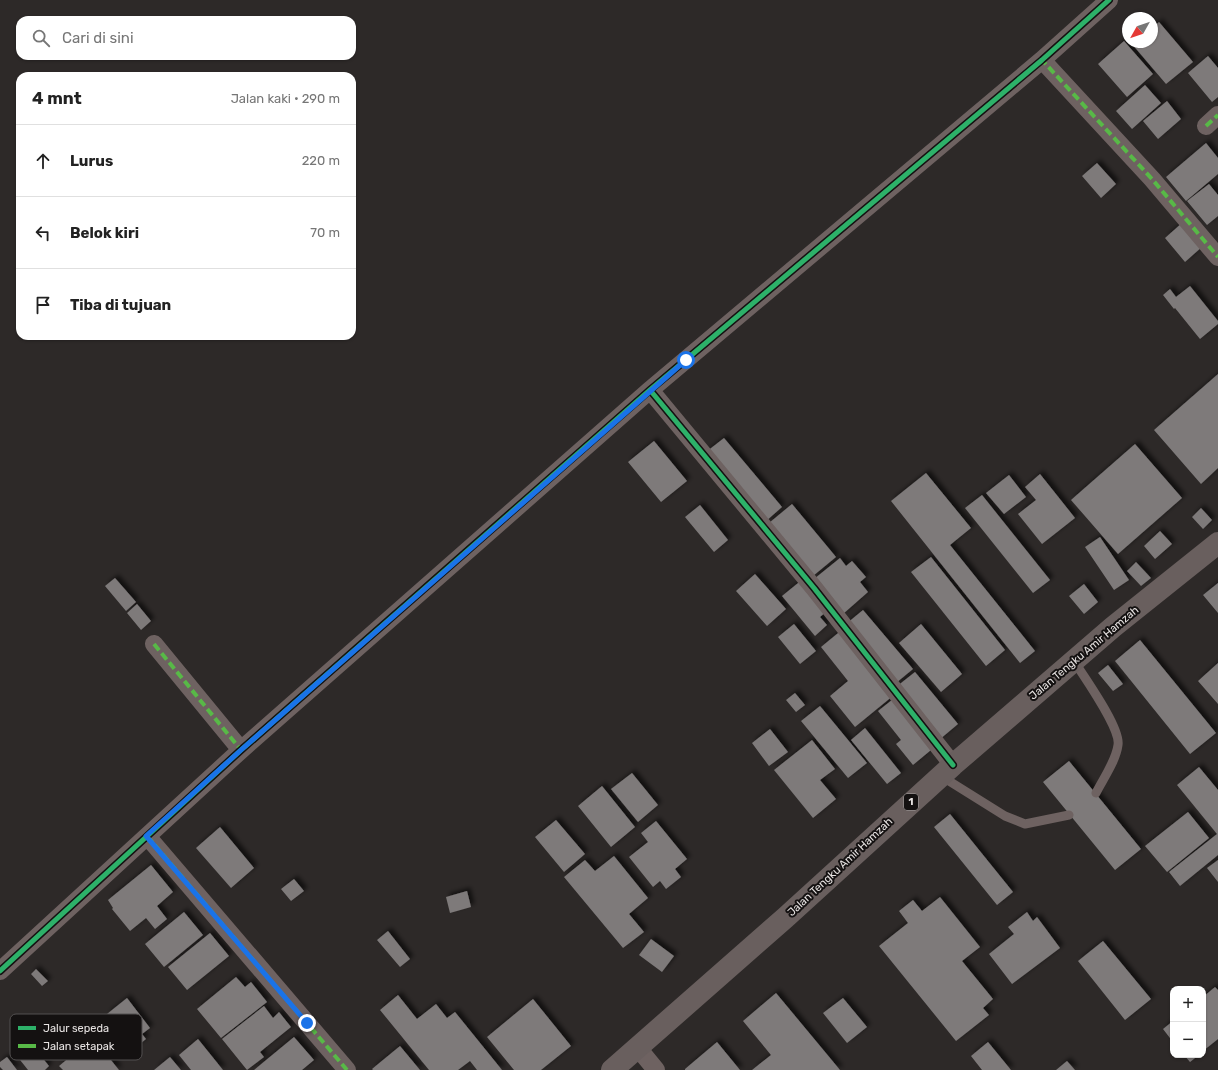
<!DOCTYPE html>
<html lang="id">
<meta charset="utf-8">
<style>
:root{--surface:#fff;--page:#f6f6f6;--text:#222;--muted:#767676;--line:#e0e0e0}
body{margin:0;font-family:Rubik,sans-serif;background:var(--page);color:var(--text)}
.controls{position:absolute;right:12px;bottom:12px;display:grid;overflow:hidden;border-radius:8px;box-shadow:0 1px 3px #0004}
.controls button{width:36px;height:36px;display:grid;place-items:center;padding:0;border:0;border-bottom:1px solid var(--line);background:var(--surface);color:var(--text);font:20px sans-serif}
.compass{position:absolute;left:1122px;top:12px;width:36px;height:36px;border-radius:50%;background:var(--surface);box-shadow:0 1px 3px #0004;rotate:230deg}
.stop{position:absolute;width:12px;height:12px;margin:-9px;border:3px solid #1a73e8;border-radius:50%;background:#fff}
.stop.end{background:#1a73e8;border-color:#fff;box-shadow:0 1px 4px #0008}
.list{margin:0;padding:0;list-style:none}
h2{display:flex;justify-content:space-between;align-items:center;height:52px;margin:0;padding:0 16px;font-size:17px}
h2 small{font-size:13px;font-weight:400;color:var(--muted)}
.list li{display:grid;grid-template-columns:26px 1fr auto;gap:12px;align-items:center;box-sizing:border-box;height:72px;padding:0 16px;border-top:1px solid var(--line)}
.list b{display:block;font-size:15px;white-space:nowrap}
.list em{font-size:13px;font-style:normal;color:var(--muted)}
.icon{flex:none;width:22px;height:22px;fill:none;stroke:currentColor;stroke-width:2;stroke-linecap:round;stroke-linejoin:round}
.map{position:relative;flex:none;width:1218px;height:1070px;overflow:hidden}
.search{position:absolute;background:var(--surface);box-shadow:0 1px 3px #0004;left:16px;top:16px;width:340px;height:44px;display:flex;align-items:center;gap:10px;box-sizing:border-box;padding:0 14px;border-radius:12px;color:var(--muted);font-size:15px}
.panel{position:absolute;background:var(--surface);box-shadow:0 1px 3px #0004;left:16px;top:72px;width:340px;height:268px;border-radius:12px}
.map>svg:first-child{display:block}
.building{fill:#7e7a7a;filter:url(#shadow)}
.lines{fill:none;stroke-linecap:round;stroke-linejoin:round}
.lane{stroke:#6e6261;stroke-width:9}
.street{stroke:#6e6261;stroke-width:18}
.highway{stroke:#695f5e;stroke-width:22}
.quiet{stroke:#58b947;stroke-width:4;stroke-dasharray:8 4;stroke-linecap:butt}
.cycleway-casing{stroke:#141111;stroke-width:8}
.cycleway{stroke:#2db169;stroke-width:5}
.route{stroke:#1a73e8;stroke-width:5}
.labels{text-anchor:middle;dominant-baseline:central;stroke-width:4;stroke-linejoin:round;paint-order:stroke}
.shield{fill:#141111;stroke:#a8a4a3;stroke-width:1}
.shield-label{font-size:10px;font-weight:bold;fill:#e7e3e2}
.street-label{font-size:11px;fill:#e7e3e2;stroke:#141111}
.key{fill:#141111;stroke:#535050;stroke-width:1}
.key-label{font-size:11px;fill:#e7e3e2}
</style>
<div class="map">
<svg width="1218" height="1070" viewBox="0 0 1218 1070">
<defs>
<filter id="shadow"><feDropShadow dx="3.5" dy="-3.5" stdDeviation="2" flood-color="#0009"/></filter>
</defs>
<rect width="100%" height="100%" fill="#2d2928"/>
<path class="building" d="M1159 22 1193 62 1166 84 1132 44 1135 42H1152V28Z
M1124 41 1153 74 1127 97 1098 64Z
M1208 56 1218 68V97L1212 102 1188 73Z
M1145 85 1161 103 1132 129 1116 111Z
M1167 101 1181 119 1158 139 1143 121Z
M1206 143 1218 158V174L1186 201 1166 177Z
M1097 163 1116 184 1101 198 1082 176Z
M1209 184 1218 195V216L1207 225 1187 201Z
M1182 223 1203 246 1185 262 1165 238Z
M1190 286 1218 321V324L1200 339 1175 308 1174 309 1163 295 1170 289 1176 297Z
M1218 374V468L1201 484 1154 430Z
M724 438 782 507 765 522 706 452Z
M654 441 687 481 661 502 628 462Z
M1135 444 1182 498 1118 554 1071 500Z
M926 473 971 528 950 545 1035 651 1020 663 891 501Z
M1040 474 1075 518 1042 544 1018 514 1036 500 1025 487Z
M1009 475 1026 497 1004 514 986 493Z
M982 495 1050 580 1033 593 965 508Z
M792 504 836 557 813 576 769 523Z
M700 505 728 540 714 552 685 517Z
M1201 508 1212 520 1203 529 1192 517Z
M1160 531 1172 544 1155 559 1144 546Z
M1100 537 1129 580 1114 590 1085 547Z
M931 557 1005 650 986 666 911 572Z
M840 558 846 566 852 561 866 577 860 582 868 592 843 614 814 579Z
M1136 562 1151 578 1141 586 1127 571Z
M755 574 786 609 767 626 736 591Z
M115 578 136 602 126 611 105 586Z
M803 579 828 610 820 617 827 625 815 636 782 596Z
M1218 583V613L1203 595Z
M1084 584 1098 602 1084 614 1069 596Z
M137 604 151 621 141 630 127 613Z
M863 610 913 669 896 683 846 624Z
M794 624 816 651 800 664 778 637Z
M921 624 962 674 941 692 899 643Z
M843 629 894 695 855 727 830 696 848 681 821 647Z
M1140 640 1216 733 1190 754 1115 661Z
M1218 663V704L1198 681Z
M1108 665 1123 684 1113 691 1098 673Z
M915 672 958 724 939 740 896 687Z
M795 693 805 705 796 712 786 700Z
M897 696 937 745 913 765 896 744 901 740 878 711Z
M820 706 867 763 848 778 801 721Z
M865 728 901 773 887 784 851 740Z
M770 729 788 752 769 766 752 743Z
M812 740 835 769 820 780 836 799 813 818 774 770Z
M1069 761 1141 849 1115 870 1043 782Z
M1199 767 1218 790V855L1180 886 1169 872 1217 834 1177 785Z
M632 773 658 805 638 822 611 789Z
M602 786 635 827 611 847 578 806Z
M1188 812 1209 838 1167 872 1145 846Z
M950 814 1013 892 997 905 934 827Z
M556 820 585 854 564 872 535 837Z
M656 821 687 859 675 869 681 877 666 889 660 881 653 887 629 857 648 842 641 833Z
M220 827 254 868 231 888 196 848Z
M614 856 648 898 629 914 644 932 623 948 564 877 585 860 595 871Z
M1218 860V882L1207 868Z
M151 865 173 892 157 906 167 919 155 929 146 918 130 931 112 909 113 908 108 900Z
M294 879 304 891 291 901 281 889Z
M467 891 471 907 450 913 446 897Z
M940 897 980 947 962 961 993 999 983 1008 989 1015 956 1041 879 946 908 923 899 911 913 900 922 911Z
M184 912 203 935 164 967 145 944Z
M1027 912 1033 921 1037 917 1060 948 1012 984 989 954 1014 934 1008 927Z
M388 931 410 959 400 967 377 940Z
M210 933 229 956 187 990 168 967Z
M651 939 674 956 662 972 639 955Z
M1103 941 1151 999 1125 1020 1078 961Z
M36 969 48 981 42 986 31 974Z
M236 977 245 987 251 982 267 1002 221 1038 197 1009Z
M1215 987 1218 990V1039L1203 1051V997Z
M776 993 840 1070H752L771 1055 743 1021Z
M398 995 417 1019 436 1004 447 1018 455 1012 502 1070H477L470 1061 458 1070H429L380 1010Z
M127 998 150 1028 142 1034 146 1039 135 1048 107 1014Z
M843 998 867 1027 847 1043 823 1013Z
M533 999 571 1046 541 1070H514L487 1037Z
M264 1006 273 1018 279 1012 291 1027 260 1052 264 1057 247 1070 222 1039Z
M1173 1021V1042L1163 1029Z
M294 1037 314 1060 302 1070H254Z
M93 1038 119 1070H63L59 1066Z
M27 1039 49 1066 45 1070H28L13 1051Z
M198 1039 223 1070H191L179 1055Z
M717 1042 740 1070H685V1069Z
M988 1042 1011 1070H982L971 1056Z
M400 1046 420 1070H373L372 1069Z
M1184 1055H1199L1190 1062Z
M7 1057 17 1070H3L0 1067V1062Z
M170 1057 181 1070H154Z
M1067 1061 1075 1070H1056Z"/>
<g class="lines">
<path class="lane" d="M1074 661C1084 677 1121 728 1118 745 1116 761 1103 779 1096 793
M941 776 1005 816 1025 824 1069 815"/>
<path class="street" d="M1042 60 1152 179 1218 257
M1206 126 1218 115
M650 390 814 588 953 765
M154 644 241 750
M147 836 347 1070
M0 971 241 750 650 390 1042 60 1109 0
M638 1048 656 1070"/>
<path class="highway" d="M612 1070 785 918 953 765 1113 627 1218 543"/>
<path class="quiet" d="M1040 61 1042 60 1152 179 1218 257
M1206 126 1218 115
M154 644 241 750
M147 836 347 1070"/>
<defs>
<path id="cycleway" d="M650 390 814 588 953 765
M0 971 241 750 650 390 1042 60 1109 0"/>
</defs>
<use href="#cycleway" class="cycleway-casing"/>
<use href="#cycleway" class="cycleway"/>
</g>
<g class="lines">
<path class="route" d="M307 1023 146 836 241 750 686 360"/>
</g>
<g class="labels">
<rect class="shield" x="904" y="794" width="14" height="16" rx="3"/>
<g class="shield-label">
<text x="911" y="802">1</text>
</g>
<g class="street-label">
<text transform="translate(1084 653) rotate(-40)">Jalan Tengku Amir Hamzah</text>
<text transform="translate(840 867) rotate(-43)">Jalan Tengku Amir Hamzah</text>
</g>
</g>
<rect x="10" y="1014" width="132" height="46" rx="6" class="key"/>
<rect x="18" y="1026" width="18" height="4" fill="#2db169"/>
<rect x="18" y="1044" width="18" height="4" fill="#58b947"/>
<g class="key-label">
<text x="43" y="1032">Jalur sepeda</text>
<text x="43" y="1050">Jalan setapak</text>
</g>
</svg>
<div class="controls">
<button>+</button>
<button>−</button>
</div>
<svg class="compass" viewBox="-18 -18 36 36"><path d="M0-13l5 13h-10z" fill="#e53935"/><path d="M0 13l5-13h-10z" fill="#767676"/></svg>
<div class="stop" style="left:686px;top:360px"></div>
<div class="stop end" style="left:307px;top:1023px"></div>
<div class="search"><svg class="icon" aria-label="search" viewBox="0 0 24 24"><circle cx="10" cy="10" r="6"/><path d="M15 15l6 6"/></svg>Cari di sini</div>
<section class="panel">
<h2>4 mnt<small>Jalan kaki · 290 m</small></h2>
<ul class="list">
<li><svg class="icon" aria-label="ahead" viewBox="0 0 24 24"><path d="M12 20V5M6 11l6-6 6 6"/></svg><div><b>Lurus</b></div><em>220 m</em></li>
<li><svg class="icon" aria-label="left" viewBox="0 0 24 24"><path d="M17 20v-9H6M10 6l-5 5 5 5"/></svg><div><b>Belok kiri</b></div><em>70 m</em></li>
<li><svg class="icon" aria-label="arrive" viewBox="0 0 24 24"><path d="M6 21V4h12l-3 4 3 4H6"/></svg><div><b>Tiba di tujuan</b></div></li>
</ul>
</section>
</div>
